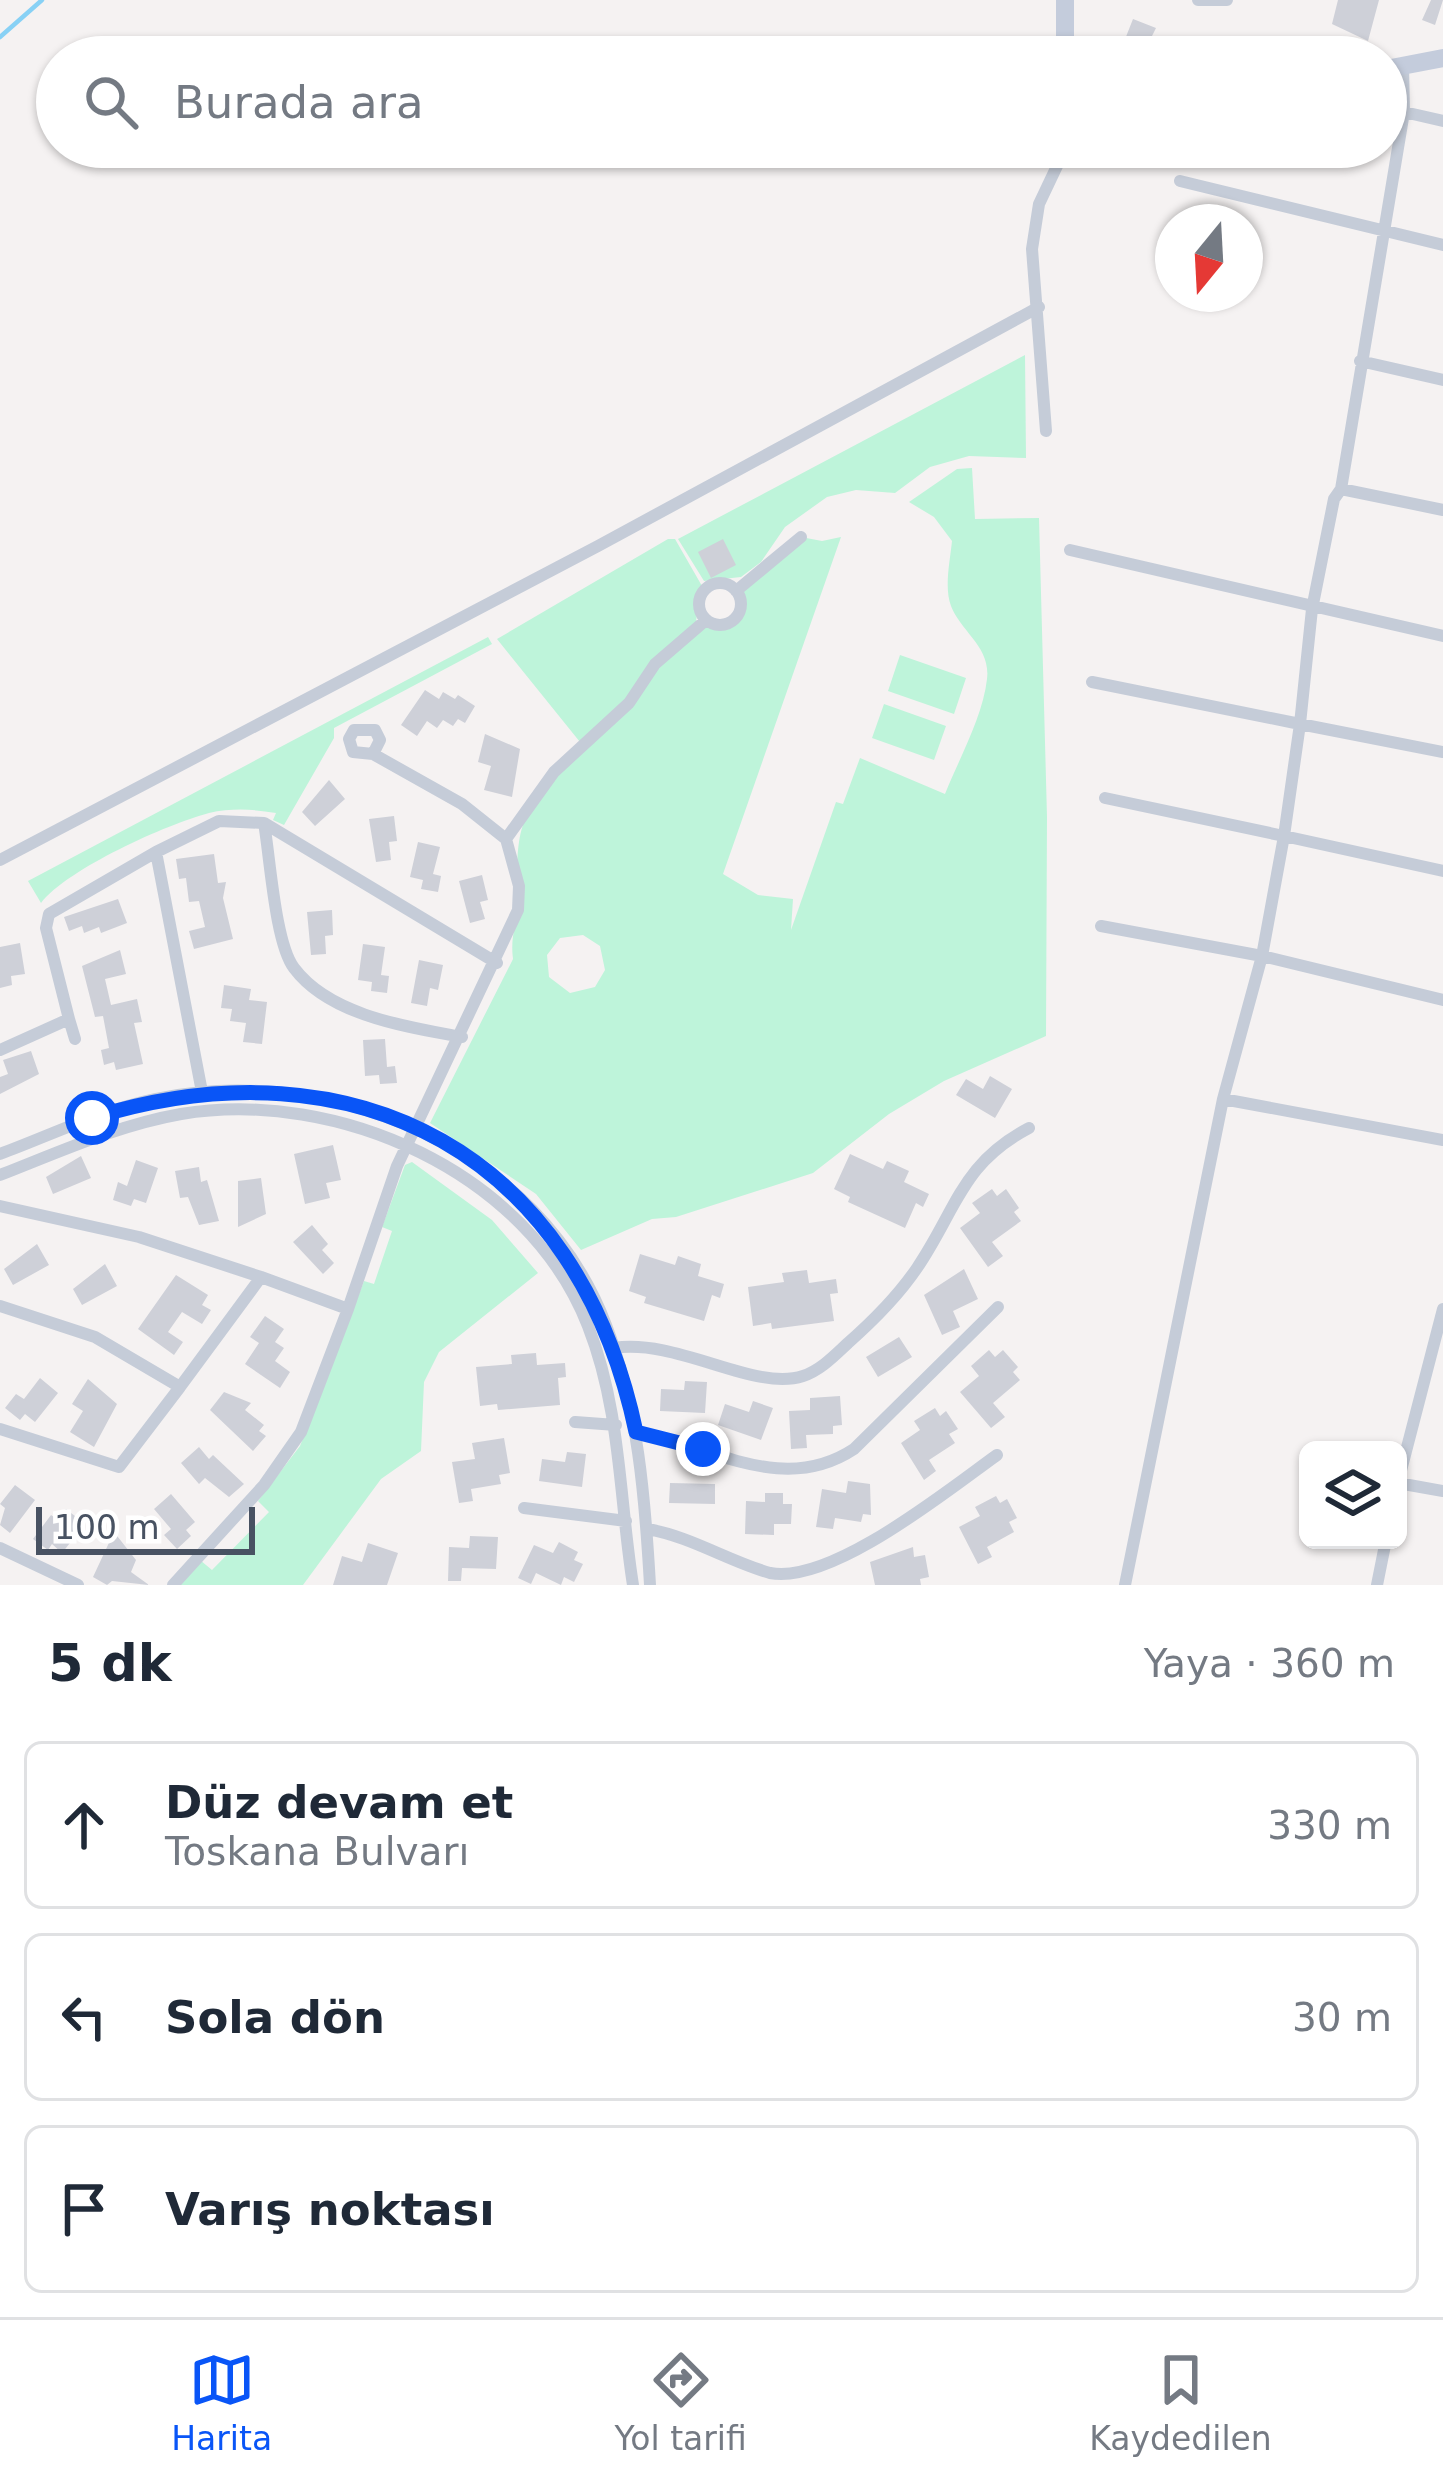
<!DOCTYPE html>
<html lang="tr">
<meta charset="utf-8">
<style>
:root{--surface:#fff;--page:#f6f6f7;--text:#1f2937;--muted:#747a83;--line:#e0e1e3;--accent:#0955f7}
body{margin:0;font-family:"DejaVu Sans",sans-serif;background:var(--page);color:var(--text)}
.controls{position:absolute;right:36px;bottom:36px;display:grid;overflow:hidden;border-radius:18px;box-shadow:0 3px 9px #0004}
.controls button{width:108px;height:108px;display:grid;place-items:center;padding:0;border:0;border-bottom:3px solid var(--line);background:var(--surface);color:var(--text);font:60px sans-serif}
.compass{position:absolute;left:1155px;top:204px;width:108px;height:108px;border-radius:50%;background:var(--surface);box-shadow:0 3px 9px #0004;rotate:198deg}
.scale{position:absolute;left:36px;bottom:30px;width:219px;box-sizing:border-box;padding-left:12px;border:6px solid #485262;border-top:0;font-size:33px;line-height:42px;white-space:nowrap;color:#485262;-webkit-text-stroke:9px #fff;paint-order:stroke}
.stop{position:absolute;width:36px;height:36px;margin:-27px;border:9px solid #0955f7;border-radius:50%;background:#fff}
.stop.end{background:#0955f7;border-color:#fff;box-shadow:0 3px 12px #0008}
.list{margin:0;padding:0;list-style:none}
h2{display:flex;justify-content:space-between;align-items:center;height:156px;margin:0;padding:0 48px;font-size:51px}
h2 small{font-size:39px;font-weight:400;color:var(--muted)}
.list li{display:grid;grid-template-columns:78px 1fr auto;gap:36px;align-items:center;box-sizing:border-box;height:168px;margin:0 24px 24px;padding:0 24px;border:3px solid var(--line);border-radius:18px}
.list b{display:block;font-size:45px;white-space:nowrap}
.list p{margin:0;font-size:39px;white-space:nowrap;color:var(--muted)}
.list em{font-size:39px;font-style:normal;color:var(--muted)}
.icon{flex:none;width:66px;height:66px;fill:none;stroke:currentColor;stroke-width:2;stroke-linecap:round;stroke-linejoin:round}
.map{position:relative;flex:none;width:1443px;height:1585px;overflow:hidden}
.search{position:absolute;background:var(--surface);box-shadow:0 3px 9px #0004;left:36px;right:36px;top:36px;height:132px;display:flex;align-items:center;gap:30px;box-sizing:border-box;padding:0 42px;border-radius:66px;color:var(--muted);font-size:45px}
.sheet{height:732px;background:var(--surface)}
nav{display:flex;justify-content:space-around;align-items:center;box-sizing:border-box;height:168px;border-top:3px solid var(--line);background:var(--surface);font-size:33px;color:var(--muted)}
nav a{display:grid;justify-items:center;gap:6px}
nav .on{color:var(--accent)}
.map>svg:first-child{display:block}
.green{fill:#bef4da;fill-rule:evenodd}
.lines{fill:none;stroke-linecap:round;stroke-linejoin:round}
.stream{stroke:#88d1f5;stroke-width:4.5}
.building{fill:#ced0d8}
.minor{stroke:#c5ccd8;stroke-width:12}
.secondary{stroke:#c4ccdc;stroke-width:18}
.route{stroke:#0955f7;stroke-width:15}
</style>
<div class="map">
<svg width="1443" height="1585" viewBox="0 0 1443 1585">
<rect width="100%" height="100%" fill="#f5f2f2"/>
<path class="green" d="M1025 355 1026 458 969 456 930 467 895 493 856 490 827 497 785 527 761 562 741 577 704 581 678 539Z
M972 468 975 519 1039 518 1047 817 1046 1036 944 1081 889 1114 813 1173 676 1217 652 1219 581 1250 536 1194 430 1123 513 959C510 937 517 924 517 903 516 810 522 815 584 747L497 639 668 539H675L702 586 696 621 726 624 740 610 736 591 801 537 822 541 841 537 723 874 758 895 793 899 791 930 836 802 843 804 860 758 945 794C959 759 983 716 987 679 991 647 961 632 951 606 944 588 950 561 952 541L934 517 909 502 957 469ZM583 935 600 946 605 970 595 987 570 993 549 977 547 955 560 938Z
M488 637 492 644 334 728V738L284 825 273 820 276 813C253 809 232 808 209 813 167 824 67 869 41 903L28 881Z
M900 655 966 678 954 714 888 691Z
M884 704 946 726 934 760 872 738Z
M412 1162 492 1220 538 1273 439 1352 424 1382 421 1451 381 1479 303 1585H179L200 1560 212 1570 269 1512 258 1501 300 1446 364 1281 374 1284 392 1231 382 1227 405 1165Z"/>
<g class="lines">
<path class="stream" d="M0 37 42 0"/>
</g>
<path class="building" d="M1338 0H1379L1368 41 1332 24Z
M1431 0H1443L1435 25 1422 20Z
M1133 19 1156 28 1152 36 1168 43 1162 57H1118Z
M1236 42 1277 54V57H1231Z
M723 539 736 565 711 578 698 552Z
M425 690 439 699 443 692 455 699 458 695 475 706 465 723 458 719 453 726 443 720 437 728 427 721 417 736 401 725Z
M485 734 520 749 512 797 484 790 491 766 478 762Z
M329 780 345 799 315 826 302 812Z
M394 816 397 841 389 842 391 860 376 862 369 819Z
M418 842 440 847 433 874 441 876 438 892 421 889 423 880 410 877Z
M214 854 218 883 226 882 223 898 233 939 194 949 189 931 205 927 199 901 189 902 186 878 179 879 176 859Z
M482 875 488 900 480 902 485 919 470 923 459 881Z
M118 899 127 923 101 933 99 927 84 933 82 926 69 931 64 917Z
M332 910 333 935 325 936 326 954 311 955 307 912Z
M20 943 25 974 11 976 12 985 0 988V947Z
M363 944 385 947 381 975 389 976 387 993 371 991 372 982 358 980Z
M120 950 126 974 105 979 111 1005 137 999 142 1022 134 1023 143 1064 116 1070 114 1062 104 1065 101 1050 109 1048 103 1016 95 1017 82 966Z
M419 960 443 965 438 990 430 988 427 1006 411 1003Z
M224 985 251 989 249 1000 267 1002 262 1044 243 1042 246 1023 230 1021 232 1009 221 1008Z
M385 1039 387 1067 395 1066 397 1083 380 1084 379 1075 365 1076 363 1040Z
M31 1051 39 1074 0 1094V1077L8 1074 3 1060Z
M990 1076 1012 1089 995 1118 956 1095 966 1079 983 1089Z
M333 1145 341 1180 326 1183 330 1198 305 1204 294 1154Z
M850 1154 883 1169 887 1161 909 1171 904 1182 929 1194 923 1207 916 1203 905 1228 848 1202 850 1197 834 1189Z
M81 1156 91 1178 53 1194 46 1177Z
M136 1160 158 1168 146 1203 134 1199 131 1206 113 1200 118 1182 127 1186Z
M199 1167 201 1182 207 1180 219 1221 199 1225 188 1197 180 1198 175 1171Z
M261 1178 266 1214 238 1227V1181Z
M992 1189 997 1196 1006 1189 1019 1208 1014 1212 1021 1221 992 1242 1003 1256 988 1267 960 1228 980 1213 972 1203Z
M312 1225 328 1244 322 1250 334 1263 323 1274 293 1242Z
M37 1244 49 1265 13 1285 4 1269Z
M640 1254 675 1265 678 1256 701 1264 698 1276 724 1284 720 1298 712 1295 704 1321 644 1303 646 1297 629 1291Z
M105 1264 117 1286 82 1305 73 1289Z
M964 1269 978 1299 953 1311 960 1327 942 1335 924 1295Z
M807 1270 809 1283 836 1279 838 1293 830 1294 834 1321 772 1329 771 1323 753 1326 748 1287 784 1282 782 1273Z
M176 1275 208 1295 202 1305 211 1310 202 1324 182 1312 168 1332 183 1342 174 1355 138 1329Z
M265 1316 284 1329 275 1342 284 1348 275 1361 290 1372 280 1388 245 1364 259 1343 250 1337Z
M899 1337 912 1357 878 1377 866 1357Z
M989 1350 995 1357 1003 1350 1018 1367 1013 1372 1020 1380 993 1403 1005 1417 991 1428 960 1392 979 1376 971 1366Z
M536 1353 537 1365 565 1363 566 1377 558 1378 560 1405 498 1410 497 1404 480 1406 476 1367 512 1364 511 1355Z
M40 1378 58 1393 35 1422 25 1414 20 1420 5 1408 16 1394 24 1399Z
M88 1379 117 1404 94 1447 70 1432 83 1411 72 1404Z
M685 1381 707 1382 705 1413 660 1411 661 1389 684 1390Z
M224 1392 251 1403 245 1410 264 1425 259 1431 266 1436 253 1451 210 1410Z
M840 1396 842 1425 833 1426V1434L806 1435 807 1448 791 1449 789 1411 810 1410V1398Z
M753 1401 773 1408 761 1440 718 1425 725 1404 749 1412Z
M935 1408 940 1416 946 1411 958 1429 949 1434 955 1443 929 1460 936 1471 924 1480 901 1443 920 1430 914 1421Z
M504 1438 510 1473 499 1475 501 1484 471 1489 473 1501 459 1503 452 1462 475 1459 472 1443Z
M199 1447 209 1459 213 1455 244 1484 229 1497 205 1478 199 1484 181 1463Z
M567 1452 586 1454 582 1487 539 1481 542 1459 565 1462Z
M848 1481 870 1484 871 1515 863 1514 861 1522 835 1518 833 1529 816 1527 822 1489 846 1493Z
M670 1483 715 1484V1504L669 1503Z
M15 1485 35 1500 10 1533 0 1525 5 1508 0 1504Z
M765 1493H783V1504H792L791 1524H774V1535L745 1534 746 1501 765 1502Z
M171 1494 195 1522 186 1530 191 1536 177 1549 164 1535 171 1529 154 1509Z
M996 1496 1000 1503 1007 1499 1017 1518 1009 1522 1014 1532 987 1547 992 1557 978 1564 959 1527 980 1516 975 1507Z
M66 1509 85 1524 62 1553 52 1544 48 1550 33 1539 51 1515 58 1520Z
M114 1532 136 1560 131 1572 149 1585 112 1581 107 1585 93 1577Z
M470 1536 498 1537 496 1569 462 1568 461 1581H448L449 1547 469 1548Z
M559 1542 578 1552 574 1560 583 1564 574 1582 564 1577 561 1585 536 1573 531 1584 518 1578 534 1545 553 1553Z
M368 1543 398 1553 387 1585H333L342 1556 362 1562Z
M913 1547 914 1557 925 1555 929 1577 920 1579 921 1585H875L870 1562Z"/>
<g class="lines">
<path class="minor" d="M1198 0H1227
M1403 65 1404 112 1341 489 1334 499 1312 609 1300 724 1443 752
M1404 112 1443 121
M1180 181 1443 245
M1360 361 1443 380
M1046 431 1032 249 1039 204 1066 147
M1341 489 1443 510
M1070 550 1443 636
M699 604a21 21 0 1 1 42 0a21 21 0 1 1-42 0Z
M736 591 801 537
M1092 682 1300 724 1284 836 1105 798
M373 754 353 752 349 739 354 730H375L380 740 373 754 462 804 506 839
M264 823 497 963
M156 852 219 821 264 823C270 857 275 943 294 968 330 1016 408 1027 462 1037
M0 860 598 546 1039 307
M1101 926 1262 956 1284 836 1443 871
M1443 1000 1262 956 1223 1099 1443 1140
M69 1019 46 928 49 914 156 852 202 1092
M0 1050 69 1019 75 1039
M0 1154C51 1135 102 1110 155 1099 332 1062 539 1148 606 1325 638 1408 645 1497 650 1585
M0 1175C59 1152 118 1125 181 1114 337 1088 528 1172 588 1326 621 1410 619 1497 633 1585
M0 1206 139 1237 261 1277
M0 1306 95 1337 180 1387 261 1277 348 1309 397 1166 518 910 519 886 506 839 554 772 629 703 655 664 706 620
M614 1348C678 1338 754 1392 803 1376 821 1370 835 1355 848 1343 873 1321 898 1296 917 1268 957 1209 961 1164 1029 1128
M575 1422 616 1425
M0 1429 119 1467 180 1387
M636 1432C712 1446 783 1496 854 1449L998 1307
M1398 1482 1443 1309
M1398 1483 1443 1491
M524 1508 626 1521
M647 1529C690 1536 728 1561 770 1573 831 1585 948 1490 997 1455
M0 1548 78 1585
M173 1585 264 1485 301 1432 348 1309
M1125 1585 1223 1099
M1377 1585 1386 1540"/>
<path class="secondary" d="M1065 57V0
M1386 69 1443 58"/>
</g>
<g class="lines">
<path class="route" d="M92 1118C358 1036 578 1156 636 1432L703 1449"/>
</g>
</svg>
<div class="controls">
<button><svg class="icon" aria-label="layers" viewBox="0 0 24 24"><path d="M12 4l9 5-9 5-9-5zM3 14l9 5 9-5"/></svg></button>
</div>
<svg class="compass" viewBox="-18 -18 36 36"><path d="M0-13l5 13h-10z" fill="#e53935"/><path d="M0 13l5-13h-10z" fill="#747a83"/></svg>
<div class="scale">100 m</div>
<div class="stop" style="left:92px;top:1118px"></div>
<div class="stop end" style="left:703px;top:1449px"></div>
<div class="search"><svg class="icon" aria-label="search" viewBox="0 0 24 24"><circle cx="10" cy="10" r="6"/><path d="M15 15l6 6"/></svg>Burada ara</div>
</div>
<section class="sheet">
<h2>5 dk<small>Yaya · 360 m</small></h2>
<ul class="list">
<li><svg class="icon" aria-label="ahead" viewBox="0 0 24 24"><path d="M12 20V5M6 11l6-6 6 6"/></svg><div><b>Düz devam et</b><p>Toskana Bulvarı</p></div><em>330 m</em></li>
<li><svg class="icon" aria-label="left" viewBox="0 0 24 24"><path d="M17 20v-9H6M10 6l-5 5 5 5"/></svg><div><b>Sola dön</b></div><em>30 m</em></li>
<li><svg class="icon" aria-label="arrive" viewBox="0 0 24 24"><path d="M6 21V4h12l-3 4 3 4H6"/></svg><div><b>Varış noktası</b></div></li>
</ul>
</section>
<nav>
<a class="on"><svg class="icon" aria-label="map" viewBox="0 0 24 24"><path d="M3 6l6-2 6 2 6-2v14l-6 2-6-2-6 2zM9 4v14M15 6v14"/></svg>Harita</a>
<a><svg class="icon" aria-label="directions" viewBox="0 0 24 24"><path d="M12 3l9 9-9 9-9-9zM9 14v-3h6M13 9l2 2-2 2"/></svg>Yol tarifi</a>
<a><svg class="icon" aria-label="saved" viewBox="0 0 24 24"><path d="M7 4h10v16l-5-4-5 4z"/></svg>Kaydedilen</a>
</nav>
